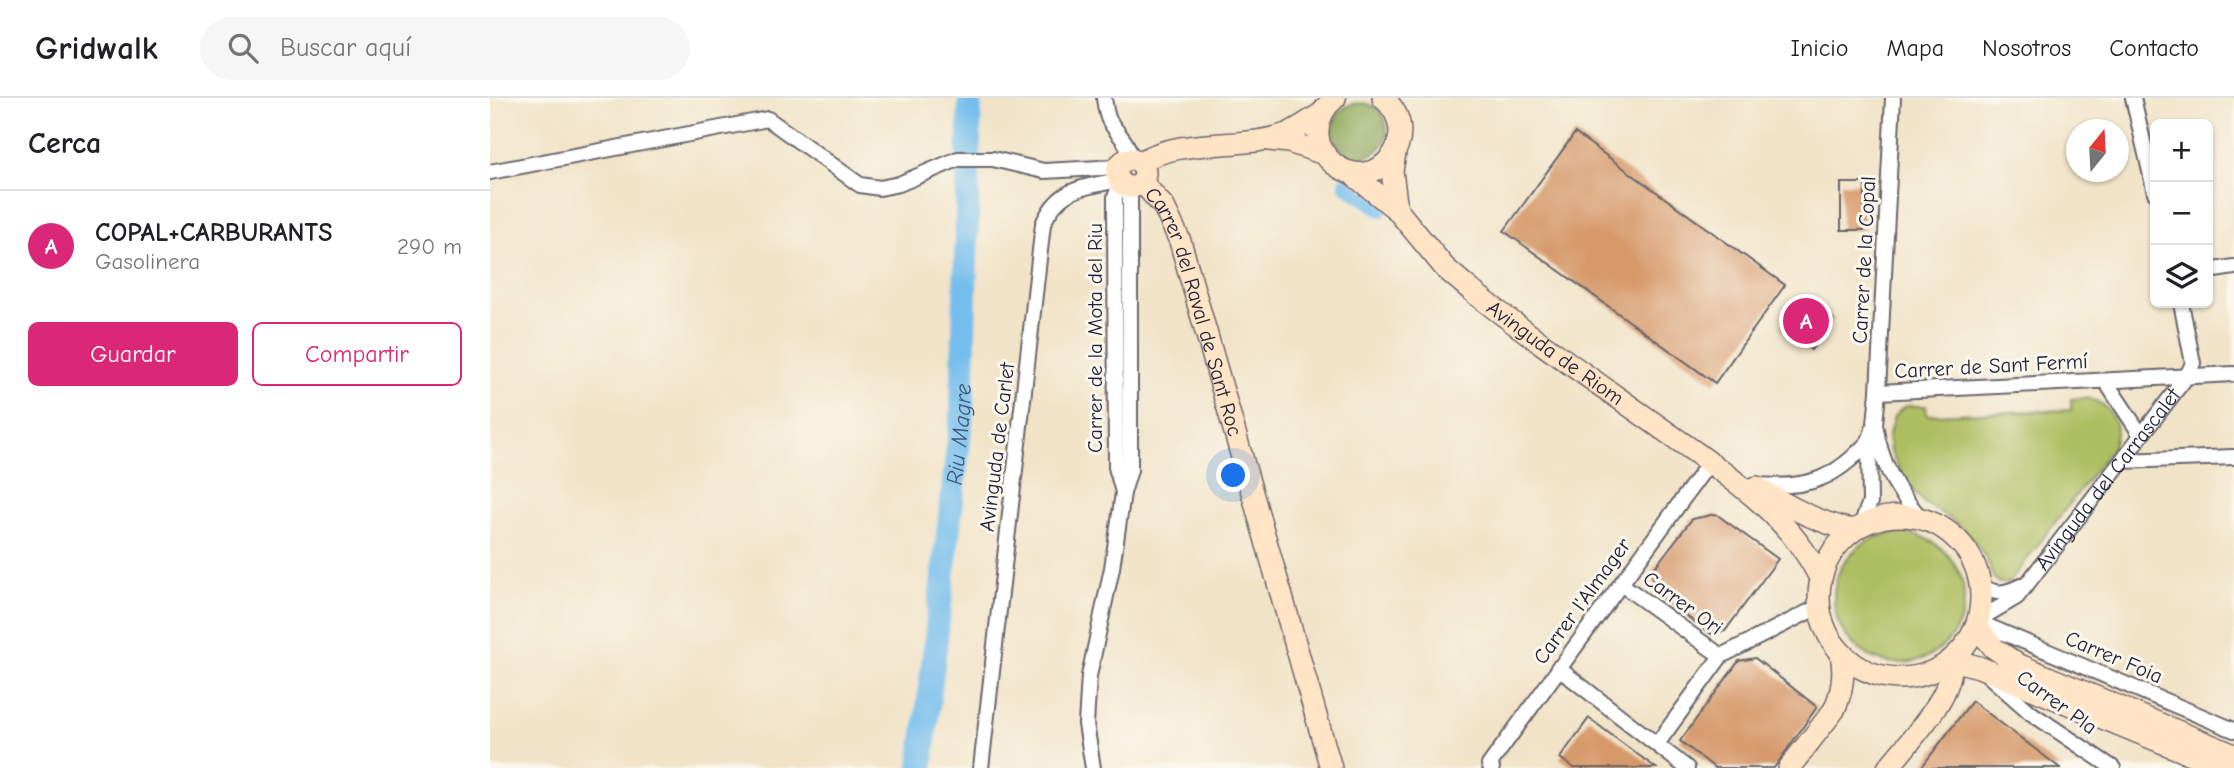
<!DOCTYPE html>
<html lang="es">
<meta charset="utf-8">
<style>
:root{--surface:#fff;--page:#f6f6f6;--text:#202124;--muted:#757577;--line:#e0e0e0;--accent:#db2777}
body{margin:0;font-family:"Comic Neue",sans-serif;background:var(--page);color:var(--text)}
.controls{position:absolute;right:21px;top:21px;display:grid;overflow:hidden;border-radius:10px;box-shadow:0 2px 5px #0004}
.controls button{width:63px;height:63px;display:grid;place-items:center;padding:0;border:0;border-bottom:2px solid var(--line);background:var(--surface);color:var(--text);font:35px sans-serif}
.compass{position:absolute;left:1576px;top:21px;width:63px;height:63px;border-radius:50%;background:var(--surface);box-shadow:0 2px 5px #0004;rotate:18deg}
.you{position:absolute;left:744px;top:378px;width:24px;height:24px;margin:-18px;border:5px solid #fff;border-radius:50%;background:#1a73e8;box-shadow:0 0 0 10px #1a73e833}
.badge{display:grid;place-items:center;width:46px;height:46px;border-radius:50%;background:var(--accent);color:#fff;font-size:23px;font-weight:700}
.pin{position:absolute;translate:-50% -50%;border:4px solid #fff;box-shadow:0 2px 7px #0006}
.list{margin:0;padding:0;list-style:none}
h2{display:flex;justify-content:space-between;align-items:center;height:91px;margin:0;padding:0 28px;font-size:30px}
h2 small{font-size:23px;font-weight:400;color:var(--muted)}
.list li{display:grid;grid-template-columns:46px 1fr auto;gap:21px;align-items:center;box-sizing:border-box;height:112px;padding:0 28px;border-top:2px solid var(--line)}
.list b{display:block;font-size:26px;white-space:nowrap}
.list p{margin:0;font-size:23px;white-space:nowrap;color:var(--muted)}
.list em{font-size:23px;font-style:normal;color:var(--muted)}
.actions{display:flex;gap:14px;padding:21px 28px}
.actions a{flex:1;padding:16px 0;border:2px solid var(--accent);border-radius:10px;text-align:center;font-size:24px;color:var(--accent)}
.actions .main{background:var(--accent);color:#fff}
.icon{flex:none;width:38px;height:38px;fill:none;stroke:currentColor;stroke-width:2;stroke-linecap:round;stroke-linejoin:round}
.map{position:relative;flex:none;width:1744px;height:670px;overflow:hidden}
header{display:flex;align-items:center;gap:42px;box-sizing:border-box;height:98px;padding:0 35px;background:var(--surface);border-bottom:2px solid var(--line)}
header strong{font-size:33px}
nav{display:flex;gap:38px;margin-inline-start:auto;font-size:24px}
.search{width:490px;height:63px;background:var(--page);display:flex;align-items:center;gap:18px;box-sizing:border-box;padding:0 24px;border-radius:38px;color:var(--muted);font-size:26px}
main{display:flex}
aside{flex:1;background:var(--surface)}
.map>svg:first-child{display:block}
.green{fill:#adbe61;stroke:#68704e;stroke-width:2}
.forest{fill:#8aa557;stroke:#566449;stroke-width:2}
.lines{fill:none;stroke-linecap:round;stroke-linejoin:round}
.canal{stroke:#75bded;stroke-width:14}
.river{stroke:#75bded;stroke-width:24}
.building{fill:#d6996a}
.street-casing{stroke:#6a666c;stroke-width:18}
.secondary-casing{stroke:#6a666c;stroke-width:24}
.street{stroke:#fff;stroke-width:14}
.secondary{stroke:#ffe4c6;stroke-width:21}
.labels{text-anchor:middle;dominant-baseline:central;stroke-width:6;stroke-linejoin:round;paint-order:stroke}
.street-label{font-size:21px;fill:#22223b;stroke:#fbf7ec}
.water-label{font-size:23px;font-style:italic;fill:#3f5879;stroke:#fbf7ec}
</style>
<header>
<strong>Gridwalk</strong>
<div class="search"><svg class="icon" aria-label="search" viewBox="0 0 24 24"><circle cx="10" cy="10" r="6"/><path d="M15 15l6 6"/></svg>Buscar aquí</div>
<nav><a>Inicio</a><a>Mapa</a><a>Nosotros</a><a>Contacto</a></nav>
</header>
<main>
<aside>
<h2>Cerca<small></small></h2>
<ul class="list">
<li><span class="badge">A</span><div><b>COPAL+CARBURANTS</b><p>Gasolinera</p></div><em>290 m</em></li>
</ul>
<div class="actions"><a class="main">Guardar</a><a>Compartir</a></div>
</aside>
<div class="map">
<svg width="1744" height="670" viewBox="0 0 1744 670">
<rect width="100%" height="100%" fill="#fbf7ec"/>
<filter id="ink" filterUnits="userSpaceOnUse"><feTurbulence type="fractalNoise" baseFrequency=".0143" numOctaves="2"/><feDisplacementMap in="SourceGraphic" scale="14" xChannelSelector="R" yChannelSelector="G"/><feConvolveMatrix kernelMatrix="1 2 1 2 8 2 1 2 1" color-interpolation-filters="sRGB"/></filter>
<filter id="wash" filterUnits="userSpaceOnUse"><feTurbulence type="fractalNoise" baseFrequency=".00686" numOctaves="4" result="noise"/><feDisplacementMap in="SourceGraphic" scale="28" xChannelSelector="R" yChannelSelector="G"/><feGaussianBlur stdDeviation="1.57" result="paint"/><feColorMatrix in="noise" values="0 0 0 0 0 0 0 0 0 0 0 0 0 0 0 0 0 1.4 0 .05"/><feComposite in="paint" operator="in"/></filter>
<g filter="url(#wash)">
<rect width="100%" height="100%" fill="#f1e3c7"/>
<path class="green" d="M1596 300C1621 305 1632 327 1622 350L1519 485H1509L1503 479 1497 462 1483 441 1464 423 1434 405 1417 385 1409 372 1400 352 1398 339 1404 318 1415 308H1436L1437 317 1581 312V301Z
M1344 500a65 65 0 1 1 130 0a65 65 0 1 1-130 0Z"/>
<path class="forest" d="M843 32a27 27 0 1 1 54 0a27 27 0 1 1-54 0Z"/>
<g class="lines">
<path class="canal" d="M856 85V88L891 112"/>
<path class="river" id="s1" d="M431 670 472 315 480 0"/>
</g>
<g id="blocks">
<path class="building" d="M1085 35 1295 187 1225 285 1014 133Z
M1351 85H1375L1374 132H1351Z
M1312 199 1343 221 1321 252 1290 229Z
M1226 416 1288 461 1235 533 1221 536 1165 495 1162 473 1202 421Z
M1265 560 1327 609 1284 670H1225L1190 643 1249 563Z
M1482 603 1570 670H1431Z
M1099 620 1128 642 1166 670H1084L1070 660Z"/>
</g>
</g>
<g filter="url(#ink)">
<use href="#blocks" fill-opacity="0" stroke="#6a666c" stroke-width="2"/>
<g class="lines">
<defs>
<g id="street">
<path d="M614 0C615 7 616 16 619 22 627 36 640 45 641 62"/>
<path d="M1643 0 1665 95"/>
<path d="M0 74 278 21 370 87 390 90 409 86 468 61H503L554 73 628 69"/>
<path d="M631 85 625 99 626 369 633 394"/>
<path d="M1718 173 1744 169"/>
<path d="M1616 284 1651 337"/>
<path d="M1388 294 1744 276"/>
<path d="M1386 331C1391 366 1407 394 1431 420"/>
<path d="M1632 363 1744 359"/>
<path d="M1269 387C1319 391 1346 380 1379 343"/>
<path d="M1371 427 1380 404 1379 343 1385 326 1388 294 1403 0"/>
<path d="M1131 486 1231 558"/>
<path d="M1491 488C1507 497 1514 496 1531 488"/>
<path id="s2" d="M1488 522 1527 499 1697 278 1703 265 1691 205"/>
<path d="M1488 524 1744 632"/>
<path d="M1068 570 1197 670"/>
<path d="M1498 577 1541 615 1623 670"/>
<path d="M1167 646 1231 558 1328 509"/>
<path d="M491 670 553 126C569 89 592 90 629 82"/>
<path d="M603 670 596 626 599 578 622 470 633 395 640 372V88"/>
<path d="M1002 670 999 667 1219 365"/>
</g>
<g id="secondary">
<path d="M845 0C833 10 827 23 828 38 829 49 835 59 844 66 886 99 937 38 893 0"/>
<path d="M779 42 799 44 834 56"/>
<path d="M905 55 902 73 907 112"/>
<circle cx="641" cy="75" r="14"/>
<path d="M650 65C688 38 755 53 799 35 810 30 821 22 832 15"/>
<path id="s3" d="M860 74 907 112 955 170 982 193C1042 241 1106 284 1168 328 1228 371 1297 412 1330 480"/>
<path id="s4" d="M652 84 674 109 690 143 841 670"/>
<path d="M1267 389C1297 408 1328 425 1363 432"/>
<circle cx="1410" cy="499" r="81"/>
<path d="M1486 528 1504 550 1527 566 1744 657"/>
<path d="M1462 562 1489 569 1734 670"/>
<path d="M1299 670 1344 612C1353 593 1355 576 1351 556"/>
<path d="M1398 670C1417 646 1468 593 1460 564"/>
</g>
</defs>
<use href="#street" class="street-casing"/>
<use href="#secondary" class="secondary-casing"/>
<use href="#street" class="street"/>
<use href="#secondary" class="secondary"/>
</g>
</g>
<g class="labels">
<g class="street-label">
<text transform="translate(1374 162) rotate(-87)">Carrer de la Copal</text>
<text stroke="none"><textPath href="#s4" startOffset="142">Carrer del Raval de Sant Roc</textPath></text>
<text transform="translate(605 240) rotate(-90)">Carrer de la Mota del Riu</text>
<text stroke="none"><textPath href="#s3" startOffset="275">Avinguda de Riom</textPath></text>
<text transform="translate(1501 268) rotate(-3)">Carrer de Sant Fermí</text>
<text transform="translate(507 349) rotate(-83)">Avinguda de Carlet</text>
<text stroke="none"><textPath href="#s2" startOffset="194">Avinguda del Carrascalet</textPath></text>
<text transform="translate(1092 503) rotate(-54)">Carrer l'Almager</text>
<text transform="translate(1193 505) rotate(36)">Carrer Ori</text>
<text transform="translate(1624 559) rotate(23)">Carrer Foia</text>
<text transform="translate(1567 604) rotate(36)">Carrer Pla</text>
</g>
<g class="water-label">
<text stroke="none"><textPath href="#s1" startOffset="336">Riu Magre</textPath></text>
</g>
</g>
</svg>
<div class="controls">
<button>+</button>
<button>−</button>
<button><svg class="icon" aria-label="layers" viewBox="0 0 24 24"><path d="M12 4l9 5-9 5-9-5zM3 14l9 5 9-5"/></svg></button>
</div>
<svg class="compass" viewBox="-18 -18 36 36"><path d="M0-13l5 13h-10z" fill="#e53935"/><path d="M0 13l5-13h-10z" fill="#757577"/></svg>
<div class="you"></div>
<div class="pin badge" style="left:1316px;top:223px">A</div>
</div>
</main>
